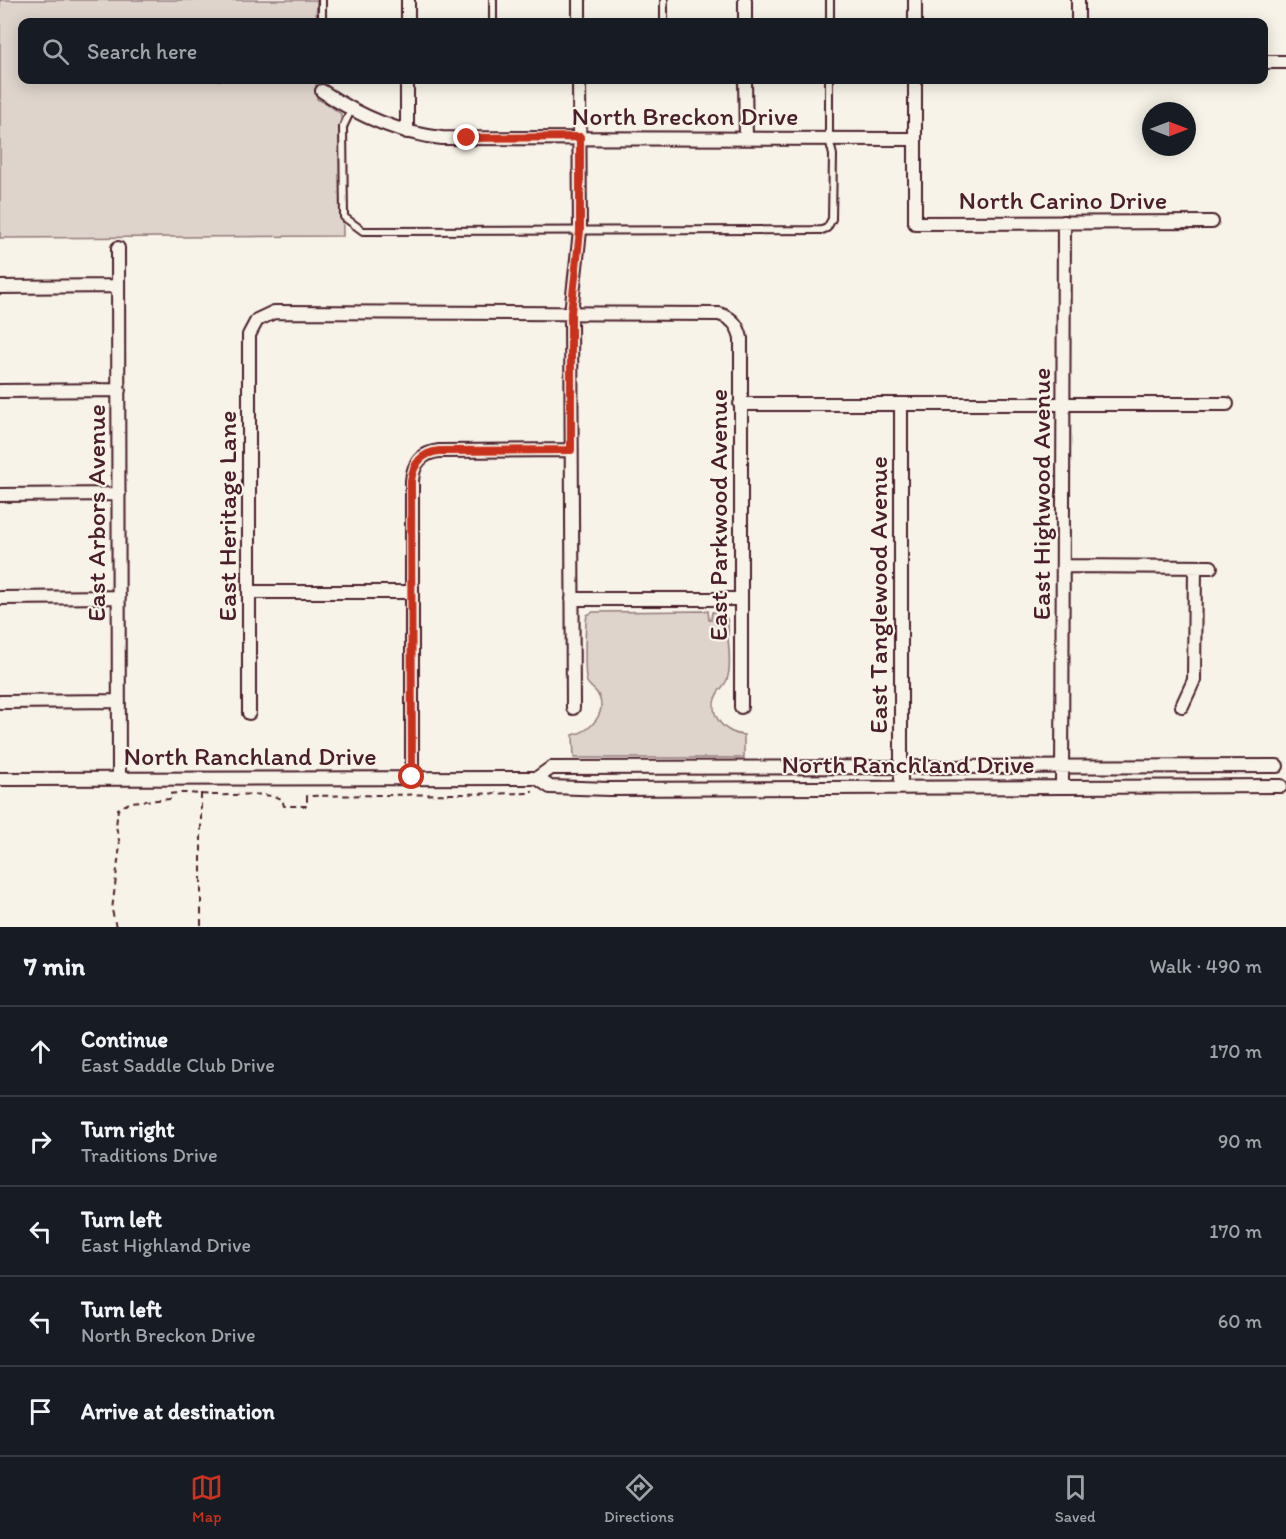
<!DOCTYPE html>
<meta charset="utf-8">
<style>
:root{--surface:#171b24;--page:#242831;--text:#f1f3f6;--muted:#9ea1a6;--line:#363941;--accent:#c8321e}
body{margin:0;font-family:Itim,sans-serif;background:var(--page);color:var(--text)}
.compass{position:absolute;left:1142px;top:102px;width:54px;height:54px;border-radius:50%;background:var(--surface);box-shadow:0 3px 15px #0003;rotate:90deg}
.stop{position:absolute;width:18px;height:18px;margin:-14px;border:4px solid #c8321e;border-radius:50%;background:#fff}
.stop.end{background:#c8321e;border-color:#fff;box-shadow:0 2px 6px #0008}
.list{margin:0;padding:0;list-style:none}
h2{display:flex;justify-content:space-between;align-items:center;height:78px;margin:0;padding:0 24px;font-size:26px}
h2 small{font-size:20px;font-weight:400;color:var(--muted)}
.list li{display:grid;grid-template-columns:39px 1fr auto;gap:18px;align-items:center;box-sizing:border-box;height:90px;padding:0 24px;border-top:2px solid var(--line)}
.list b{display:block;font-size:22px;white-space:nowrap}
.list p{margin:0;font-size:20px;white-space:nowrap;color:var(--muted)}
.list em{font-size:20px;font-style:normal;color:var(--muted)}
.icon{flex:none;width:33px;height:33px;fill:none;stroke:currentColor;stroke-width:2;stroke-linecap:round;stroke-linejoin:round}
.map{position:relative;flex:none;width:1286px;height:927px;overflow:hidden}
.search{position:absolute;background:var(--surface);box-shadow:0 3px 15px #0003;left:18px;right:18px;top:18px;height:66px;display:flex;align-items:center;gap:15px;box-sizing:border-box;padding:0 21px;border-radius:12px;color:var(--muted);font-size:22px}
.sheet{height:528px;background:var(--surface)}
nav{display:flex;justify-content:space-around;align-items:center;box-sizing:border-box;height:84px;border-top:2px solid var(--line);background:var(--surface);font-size:16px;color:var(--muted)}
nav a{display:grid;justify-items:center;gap:3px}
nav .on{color:var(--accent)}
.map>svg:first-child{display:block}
.green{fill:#ded4cc;stroke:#947a7c;stroke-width:1.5}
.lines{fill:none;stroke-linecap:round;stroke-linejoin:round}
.service-casing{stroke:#4a1f2b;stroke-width:10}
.minor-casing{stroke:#4a1f2b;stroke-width:16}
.path{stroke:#4a1f2b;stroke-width:2;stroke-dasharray:6 4.5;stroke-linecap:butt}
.service{stroke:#f7f3e8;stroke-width:6}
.minor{stroke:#f7f3e8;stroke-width:12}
.route{stroke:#c8321e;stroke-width:8}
.labels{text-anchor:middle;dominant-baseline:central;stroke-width:4.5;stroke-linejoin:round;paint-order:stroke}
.street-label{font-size:26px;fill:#4a1f2b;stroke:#f7f3e8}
</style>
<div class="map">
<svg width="1286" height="927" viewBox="0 0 1286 927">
<rect width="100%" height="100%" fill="#f7f3e8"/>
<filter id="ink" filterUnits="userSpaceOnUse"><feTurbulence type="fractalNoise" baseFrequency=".0167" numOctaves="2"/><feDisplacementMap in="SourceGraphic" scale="12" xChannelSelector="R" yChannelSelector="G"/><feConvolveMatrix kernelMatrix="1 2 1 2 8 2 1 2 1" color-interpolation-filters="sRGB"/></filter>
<g filter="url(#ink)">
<path class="green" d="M0 0H317L316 22H22V80H316L317 99 326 103 341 114 343 236 0 238Z
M708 611 709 620H711L712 612C728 612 729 620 728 635H721V637L728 638C729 650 731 664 728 676 727 683 723 686 719 691 705 711 723 734 744 735V758H574L573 735C591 731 609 712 597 693 594 689 589 686 587 682 584 676 585 623 587 615L593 612Z"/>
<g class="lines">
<defs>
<path id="service" d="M664 0V22
M322 22V0
M493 22V0
M830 22V0
M351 110 343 127 344 217 363 231 822 230 827 228 832 219 833 155 829 139V80"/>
<path id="minor" d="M745 0V22
M408 22V0
M579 22V0
M915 22V0
M1078 22V0
M1264 62H1286
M745 80 746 138
M915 80V223L1212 222
M322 91C359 116 397 133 442 138L914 139
M407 132V80
M118 248 119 779
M0 287 118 286
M0 391 119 390
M740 404H1227
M901 404V786
M0 495 119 494
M1064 566 1211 567
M250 592H412
M0 598 119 597
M572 599H741
M0 702 119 701
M1182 706 1194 680 1195 567
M573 708 571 313 580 231 579 80
M249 713V335L257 320 274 312 719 314C732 318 738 325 741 338V707
M412 777V481C413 464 421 453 439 451L571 450
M537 778 551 768 1277 766
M0 779 537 778 550 787 609 789 1281 786
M1062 787 1064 222"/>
</defs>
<use href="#service" class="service-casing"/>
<use href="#minor" class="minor-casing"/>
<path class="path" d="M201 793V927
M116 927 112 910 120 845 116 826 118 809 131 802 170 799V794C186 791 201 795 217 795 239 796 260 791 282 799L284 806H307V796L532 793V790"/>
<use href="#service" class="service"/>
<use href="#minor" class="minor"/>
</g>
</g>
<g class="lines" filter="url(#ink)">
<path class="route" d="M412 777 411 481C413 464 421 453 439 451L571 450V313L580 231V137L467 138"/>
</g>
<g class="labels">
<g class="street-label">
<text x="685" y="116">North Breckon Drive</text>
<text x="1063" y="200">North Carino Drive</text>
<text transform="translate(1041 494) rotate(-90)">East Highwood Avenue</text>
<text transform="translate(96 513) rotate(-90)">East Arbors Avenue</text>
<text transform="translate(718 515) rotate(-90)">East Parkwood Avenue</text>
<text transform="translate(227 516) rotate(-90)">East Heritage Lane</text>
<text transform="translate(878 595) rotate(-90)">East Tanglewood Avenue</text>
<text x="250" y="756">North Ranchland Drive</text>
<text x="908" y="764">North Ranchland Drive</text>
</g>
</g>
</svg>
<svg class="compass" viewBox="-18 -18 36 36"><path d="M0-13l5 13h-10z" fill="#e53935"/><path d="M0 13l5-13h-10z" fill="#9ea1a6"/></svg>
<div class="stop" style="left:412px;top:777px"></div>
<div class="stop end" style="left:467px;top:138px"></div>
<div class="search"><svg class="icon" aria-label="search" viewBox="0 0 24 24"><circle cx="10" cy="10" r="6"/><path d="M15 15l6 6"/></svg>Search here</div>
</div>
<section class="sheet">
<h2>7 min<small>Walk · 490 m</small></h2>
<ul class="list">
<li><svg class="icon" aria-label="ahead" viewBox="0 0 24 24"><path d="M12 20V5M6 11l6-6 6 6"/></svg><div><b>Continue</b><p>East Saddle Club Drive</p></div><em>170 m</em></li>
<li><svg class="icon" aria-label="right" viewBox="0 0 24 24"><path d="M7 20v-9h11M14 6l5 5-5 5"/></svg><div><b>Turn right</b><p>Traditions Drive</p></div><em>90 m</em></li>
<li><svg class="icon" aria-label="left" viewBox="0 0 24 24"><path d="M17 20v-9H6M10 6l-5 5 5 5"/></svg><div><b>Turn left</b><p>East Highland Drive</p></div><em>170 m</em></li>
<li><svg class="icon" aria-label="left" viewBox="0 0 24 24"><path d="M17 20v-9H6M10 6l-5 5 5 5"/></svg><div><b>Turn left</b><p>North Breckon Drive</p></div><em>60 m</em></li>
<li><svg class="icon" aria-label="arrive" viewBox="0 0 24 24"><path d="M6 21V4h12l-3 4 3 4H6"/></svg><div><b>Arrive at destination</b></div></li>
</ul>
</section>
<nav>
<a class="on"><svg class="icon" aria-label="map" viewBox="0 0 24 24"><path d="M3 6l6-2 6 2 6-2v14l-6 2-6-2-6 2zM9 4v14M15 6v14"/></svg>Map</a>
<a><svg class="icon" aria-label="directions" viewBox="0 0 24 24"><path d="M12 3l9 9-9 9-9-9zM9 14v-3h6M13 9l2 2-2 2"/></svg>Directions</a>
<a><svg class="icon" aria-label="saved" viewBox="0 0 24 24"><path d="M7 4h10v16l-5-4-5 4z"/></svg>Saved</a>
</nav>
